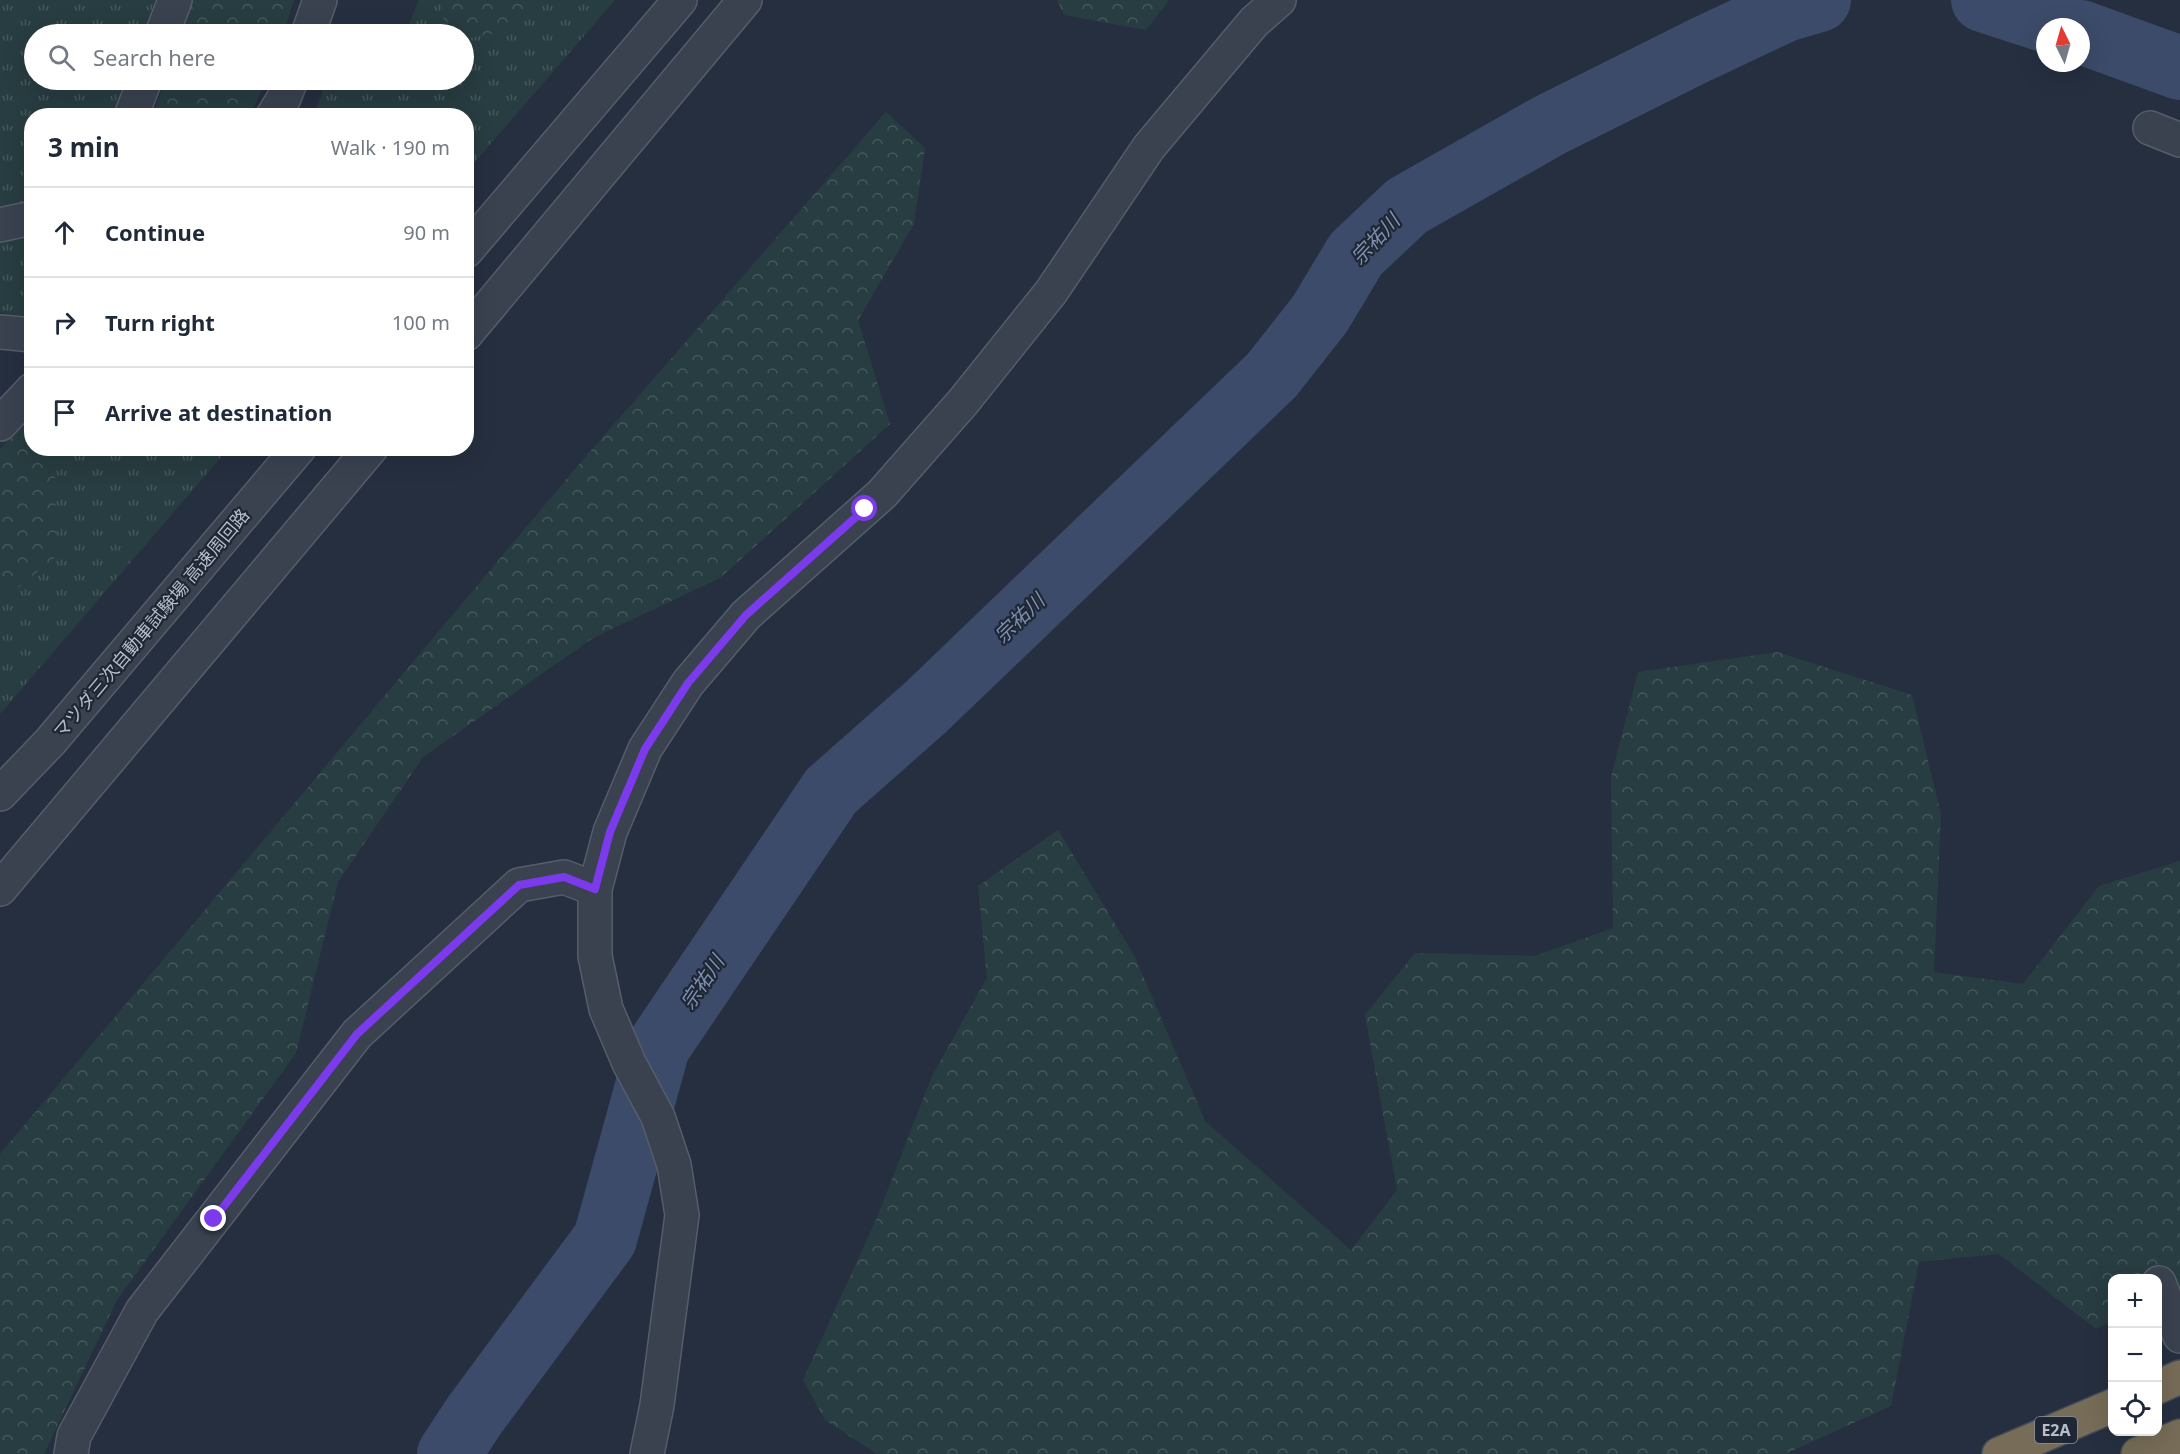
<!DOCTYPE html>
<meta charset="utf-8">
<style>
:root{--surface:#fff;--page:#f2f2f3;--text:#1f2937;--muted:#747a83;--line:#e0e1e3}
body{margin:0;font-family:"Noto Sans","Noto Sans JP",sans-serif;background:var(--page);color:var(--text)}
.controls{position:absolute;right:18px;bottom:18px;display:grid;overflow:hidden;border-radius:12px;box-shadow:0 6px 24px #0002}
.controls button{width:54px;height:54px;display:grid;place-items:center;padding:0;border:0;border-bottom:2px solid var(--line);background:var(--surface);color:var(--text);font:30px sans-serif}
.compass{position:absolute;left:2036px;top:18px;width:54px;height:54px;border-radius:50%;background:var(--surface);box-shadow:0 6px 24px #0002;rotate:355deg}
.stop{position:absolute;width:18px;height:18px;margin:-14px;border:4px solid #7c3aed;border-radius:50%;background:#fff}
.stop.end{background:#7c3aed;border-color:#fff;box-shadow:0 2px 6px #0008}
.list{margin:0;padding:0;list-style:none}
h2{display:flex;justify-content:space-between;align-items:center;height:78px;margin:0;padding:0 24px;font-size:26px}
h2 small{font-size:20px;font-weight:400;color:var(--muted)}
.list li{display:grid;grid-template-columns:39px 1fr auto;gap:18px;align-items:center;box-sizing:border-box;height:90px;padding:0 24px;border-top:2px solid var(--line)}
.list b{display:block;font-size:22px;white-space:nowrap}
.list em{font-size:20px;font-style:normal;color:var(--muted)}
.icon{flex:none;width:33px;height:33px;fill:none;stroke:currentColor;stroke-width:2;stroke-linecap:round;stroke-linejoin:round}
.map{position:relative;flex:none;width:2180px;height:1454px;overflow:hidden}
.search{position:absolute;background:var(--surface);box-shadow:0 6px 24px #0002;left:24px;top:24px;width:450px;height:66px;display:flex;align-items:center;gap:15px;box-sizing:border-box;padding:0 21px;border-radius:33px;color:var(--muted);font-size:22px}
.panel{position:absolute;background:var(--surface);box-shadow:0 6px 24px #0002;left:24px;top:108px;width:450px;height:348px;border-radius:24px}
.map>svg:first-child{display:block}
.grass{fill:url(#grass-tufts)}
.forest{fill:url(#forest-crowns)}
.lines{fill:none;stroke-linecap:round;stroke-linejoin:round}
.river{stroke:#3c4b69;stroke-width:64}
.minor-casing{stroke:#555d6b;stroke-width:36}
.highway-casing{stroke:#424a58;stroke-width:36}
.minor{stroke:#3a4250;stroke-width:33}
.highway{stroke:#766c57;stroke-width:33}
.route{stroke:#7c3aed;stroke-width:8}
.labels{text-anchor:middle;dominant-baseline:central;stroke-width:4.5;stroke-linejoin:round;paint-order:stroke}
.shield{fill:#1f2735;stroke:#89909e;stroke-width:1.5}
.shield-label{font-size:16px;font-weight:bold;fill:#b7bdcb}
.street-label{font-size:18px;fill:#b7bdcb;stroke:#1f2735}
.water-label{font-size:20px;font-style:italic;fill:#7f90b2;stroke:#1f2735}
</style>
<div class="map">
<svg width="2180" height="1454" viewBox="0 0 2180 1454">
<defs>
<pattern id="grass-tufts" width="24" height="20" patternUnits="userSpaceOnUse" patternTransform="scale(1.5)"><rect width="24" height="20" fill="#283d41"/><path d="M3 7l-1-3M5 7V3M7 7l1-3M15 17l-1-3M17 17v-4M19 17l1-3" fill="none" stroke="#45575b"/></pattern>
<pattern id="forest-crowns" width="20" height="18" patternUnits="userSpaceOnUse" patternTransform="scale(1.5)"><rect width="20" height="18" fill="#283d41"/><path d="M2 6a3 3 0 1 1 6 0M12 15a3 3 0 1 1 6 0" fill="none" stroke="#45575b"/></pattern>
</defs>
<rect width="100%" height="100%" fill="#262f40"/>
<path class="grass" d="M0 0H155L143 34H34V80H127L114 115 32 116 31 204 0 207Z
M419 0H615L467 171 466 116H312L322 95 323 80H464V34H405Z
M31 231V321L0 312V238Z
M0 449H228L0 714Z"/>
<path class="forest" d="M192 0H294L283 34H180Z
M442 0H542L518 29 464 39V34H459L443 18Z
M1057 0H1169L1146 30 1064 15Z
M165 80H266L250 115H153Z
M886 112 925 148 914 224 858 320 890 424 720 578 593 638 423 757 338 882 296 1053 117 1300 44 1454H0V1154L575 469Z
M31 413 32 448 79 449 54 457 57 556 0 602V449Z
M1777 652 1912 695 1941 814 1934 972 2023 984 2099 886 2180 861V1295L2158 1278H2112V1322L2096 1329 1999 1254 1919 1262 1891 1406 1785 1454H877L825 1420 803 1380 878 1215 932 1076 987 978 978 886 1058 830 1135 957 1205 1121 1351 1250 1397 1190 1365 1015 1415 953 1535 956 1613 928 1611 777 1638 672Z"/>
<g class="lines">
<path class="river" d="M1983 0 2066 27
M2081 32 2180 68
M449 1454 474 1416 605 1239 658 1047 831 791 926 707 1272 375 1320 314 1356 254 1407 206 1550 125 1698 51 1785 10 1819 0"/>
<defs>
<path id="minor" d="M162 34 175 0
M308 34 320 0
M131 116 145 80
M273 116 284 98 291 80
M2150 128 2180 140
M0 225 32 218
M466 251 680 0
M0 332 32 335
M466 334 745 0
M0 424 32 390
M0 794 50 742 299 448
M0 889 371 448
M2159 1283 2180 1336
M71 1454 74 1436 142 1311 357 1034 519 885 564 877 595 889
M647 1454 657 1405 682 1215 674 1165 658 1117 629 1063 606 1009 595 956V889L610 832 645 749 688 683 746 615 882 494 963 402 1051 292 1149 147 1254 22 1279 0"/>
<path id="highway" d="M2158 1387 2180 1377
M1999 1454 2112 1406
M2138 1454 2180 1436"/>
</defs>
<use href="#minor" class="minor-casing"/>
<use href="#highway" class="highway-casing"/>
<use href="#minor" class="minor"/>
<use href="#highway" class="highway"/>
</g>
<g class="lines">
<path class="route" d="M214 1219 357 1034 519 885 564 877 595 889 610 832 645 749 688 683 746 615 865 509"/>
</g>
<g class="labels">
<rect class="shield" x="2035" y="1417" width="42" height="26" rx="4.5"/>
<g class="shield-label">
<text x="2056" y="1430">E2A</text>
</g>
<g class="street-label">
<text transform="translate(151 623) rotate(-50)">マツダ三次自動車試験場 高速周回路</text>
</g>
<g class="water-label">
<text transform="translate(1375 239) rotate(-47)">宗祐川</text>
<text transform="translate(1019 618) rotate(-44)">宗祐川</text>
<text transform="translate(702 982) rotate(-56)">宗祐川</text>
</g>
</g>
</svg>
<div class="controls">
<button>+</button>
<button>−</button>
<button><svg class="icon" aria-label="locate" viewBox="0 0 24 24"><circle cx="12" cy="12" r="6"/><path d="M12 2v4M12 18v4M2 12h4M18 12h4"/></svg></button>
</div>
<svg class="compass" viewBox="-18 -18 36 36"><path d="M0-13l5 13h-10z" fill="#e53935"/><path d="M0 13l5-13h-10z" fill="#747a83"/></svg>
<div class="stop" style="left:865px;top:509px"></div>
<div class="stop end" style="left:214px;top:1219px"></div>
<div class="search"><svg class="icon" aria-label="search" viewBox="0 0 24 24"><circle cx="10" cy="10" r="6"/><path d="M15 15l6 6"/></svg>Search here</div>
<section class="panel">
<h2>3 min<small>Walk · 190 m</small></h2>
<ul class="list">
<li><svg class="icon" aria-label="ahead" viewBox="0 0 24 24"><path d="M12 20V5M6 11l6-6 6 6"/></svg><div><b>Continue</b></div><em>90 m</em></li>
<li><svg class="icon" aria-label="right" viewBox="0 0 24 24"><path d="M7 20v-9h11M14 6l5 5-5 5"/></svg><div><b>Turn right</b></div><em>100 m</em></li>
<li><svg class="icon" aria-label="arrive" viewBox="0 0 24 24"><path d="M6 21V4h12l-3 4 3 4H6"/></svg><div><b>Arrive at destination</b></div></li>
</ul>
</section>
</div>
